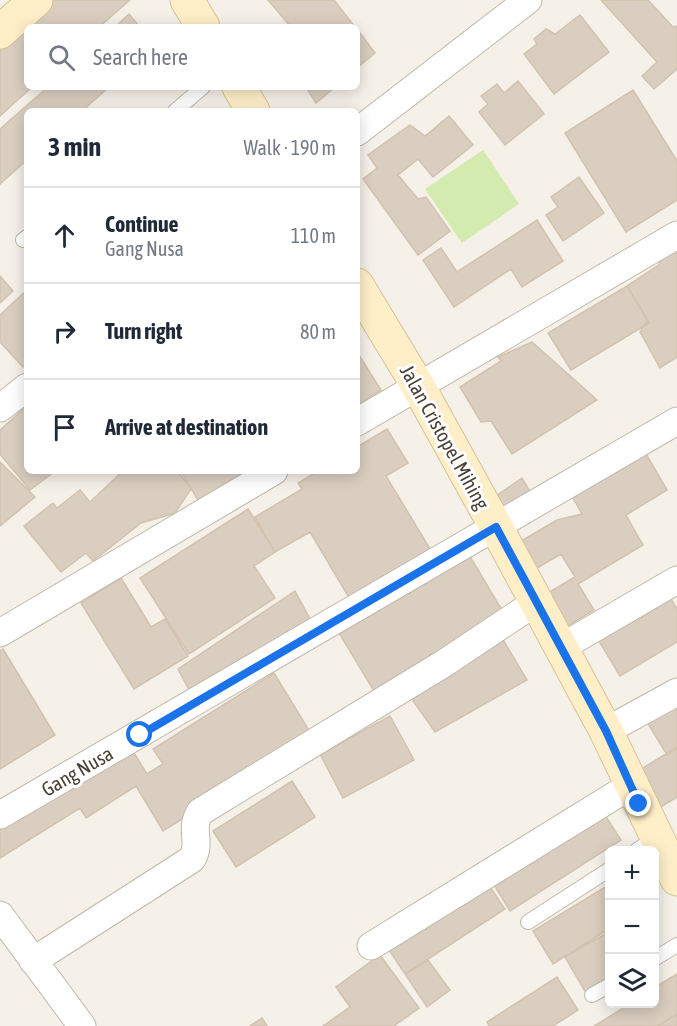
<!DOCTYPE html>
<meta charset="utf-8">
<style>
:root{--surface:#fff;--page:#f6f6f7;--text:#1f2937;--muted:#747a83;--line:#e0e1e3}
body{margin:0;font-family:"Asap Condensed",sans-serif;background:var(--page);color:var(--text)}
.controls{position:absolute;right:18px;bottom:18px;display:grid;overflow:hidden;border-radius:9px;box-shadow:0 3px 15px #0003}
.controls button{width:54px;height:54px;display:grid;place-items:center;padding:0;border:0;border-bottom:2px solid var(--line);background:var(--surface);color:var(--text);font:30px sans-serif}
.stop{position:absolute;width:18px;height:18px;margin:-14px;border:4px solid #1a73e8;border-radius:50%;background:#fff}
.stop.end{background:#1a73e8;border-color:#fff;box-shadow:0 2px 6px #0008}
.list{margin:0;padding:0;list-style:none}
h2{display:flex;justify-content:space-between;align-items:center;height:78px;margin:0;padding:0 24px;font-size:26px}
h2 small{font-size:20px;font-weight:400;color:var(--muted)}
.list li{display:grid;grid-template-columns:39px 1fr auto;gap:18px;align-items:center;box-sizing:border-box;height:96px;padding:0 24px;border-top:2px solid var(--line)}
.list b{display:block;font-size:22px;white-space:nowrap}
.list p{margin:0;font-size:20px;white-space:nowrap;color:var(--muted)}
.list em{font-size:20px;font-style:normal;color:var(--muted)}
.icon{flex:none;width:33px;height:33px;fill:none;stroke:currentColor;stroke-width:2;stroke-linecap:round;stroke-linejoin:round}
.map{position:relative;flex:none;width:677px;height:1026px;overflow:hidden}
.search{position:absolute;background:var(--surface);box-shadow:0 3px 15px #0003;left:24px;top:24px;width:336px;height:66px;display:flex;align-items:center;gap:15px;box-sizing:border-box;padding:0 21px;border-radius:9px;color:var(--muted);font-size:22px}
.panel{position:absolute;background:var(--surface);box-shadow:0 3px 15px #0003;left:24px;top:108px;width:336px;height:366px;border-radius:9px}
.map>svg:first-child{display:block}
.green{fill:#d3ebaf}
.building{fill:#dacec0;stroke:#d2c3af;stroke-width:1.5}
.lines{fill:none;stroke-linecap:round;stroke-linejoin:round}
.lane-casing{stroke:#c1b8aa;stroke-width:16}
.street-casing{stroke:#c1b8aa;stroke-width:29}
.secondary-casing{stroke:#d7c396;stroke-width:35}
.lane{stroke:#fff;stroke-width:14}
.street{stroke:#fff;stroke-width:27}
.secondary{stroke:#ffefc8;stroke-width:33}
.route{stroke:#1a73e8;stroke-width:8}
.labels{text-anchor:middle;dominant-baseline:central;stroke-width:6;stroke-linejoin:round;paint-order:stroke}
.street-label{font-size:20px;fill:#494136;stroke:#fff}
</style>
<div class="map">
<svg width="677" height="1026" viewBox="0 0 677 1026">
<rect width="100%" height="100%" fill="#f5f0e8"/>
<path class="green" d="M483 150 519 204 462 243 425 189Z"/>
<path class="building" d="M50 0H130L99 27H27V87H32L0 116V45Z
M268 0H334L355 27H291Z
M601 0H648L673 27 677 26V69L654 89 642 76 657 62Z
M129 14 140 27H115Z
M580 15 609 52 554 94 524 54 537 44 534 39 546 29 555 34Z
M357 29 375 53 357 68Z
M518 81 544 114 505 145 479 112 488 104 481 96 497 84 504 93Z
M48 87H109L82 111H27V160L0 184V129Z
M306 87H335L316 103Z
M633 90 677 161V200L626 232 565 133Z
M449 116 473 145 433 177 418 159 398 175 418 199 426 197 450 231 418 255 363 179 377 168 368 155 410 125 425 136Z
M579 177 604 213 563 241 546 215 558 207 551 197Z
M537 220 563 261 522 287 511 269 454 307 423 260 441 248 457 272Z
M677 245V357L660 368 640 332 648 320 627 286 659 265 662 254Z
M0 276 13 291 0 303Z
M627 286 649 323 571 370 548 333Z
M27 290V364L23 367 0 342V315Z
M532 342 597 400 512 454 491 421 481 422 460 387 501 361 498 357Z
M357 352 381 390 357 405Z
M27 406V471H55L30 490 0 454V430Z
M387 429 408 463 386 476 435 557 354 606 310 532 275 552 255 517 302 489 298 483 318 471H357V447Z
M645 452 667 490 626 515 643 545 578 584 594 610 561 630 541 597 575 577 561 554 527 574 511 547 557 520 582 514 572 496Z
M0 462 35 497 0 526Z
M123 471H178L191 489 175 513 141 523 93 561 86 553 61 572 24 526 53 503 57 508 80 490 90 502Z
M181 471H250L199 502Z
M522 478 532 495 507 513 493 498Z
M248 509 275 552 254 566 275 598 189 654 140 578Z
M468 553 506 617 377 696 339 633Z
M121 578 151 627 165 619 188 656 134 689 81 603Z
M295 591 311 621 194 699 178 669Z
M668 594 677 609V642L620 676 596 636Z
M499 633 527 680 435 732 409 695Z
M3 649 55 735 0 769V651Z
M274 673 313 737 163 831 136 786 86 818 80 808 0 858V830L131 748 147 774 163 764 153 749Z
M677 704V747L667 755 647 722Z
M390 716 414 760 343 798 320 754Z
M677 747V797L661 807 638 771Z
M292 781 315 817 236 867 213 831Z
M601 809 621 840 510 911 491 880Z
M488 884 505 909 405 974 385 944Z
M610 884V928L553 964 533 931Z
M610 931V980L586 993 565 957Z
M380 955 419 1008 394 1026H323L350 1007 336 987Z
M428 960 450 990 427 1007 405 974Z
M677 974V1014L658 1026H594L630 1004H654V988Z
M557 977 578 1010 553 1026H489L487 1022Z
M677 1014V1026H658Z
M262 1018 267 1026H250Z"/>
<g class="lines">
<defs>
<path id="lane" d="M175 111 203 87
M23 240 27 237
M637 850 656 838
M528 922 610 869
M654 959 677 945
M592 995 610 985"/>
<path id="street" d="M357 132 528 0
M0 408 27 387
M357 422 677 235
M0 633 274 471
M560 648 677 580
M606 731 677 692
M0 815 677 421
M0 915 82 1026
M371 946 630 786
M33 961 192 859C202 842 189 830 200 812L443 664 536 602"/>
<path id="secondary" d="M187 0 203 27
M0 32 36 0
M239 87 253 111
M357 285 418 386 496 527 606 731 677 879"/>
</defs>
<use href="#lane" class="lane-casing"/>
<use href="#street" class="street-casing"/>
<use href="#secondary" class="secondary-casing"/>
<use href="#lane" class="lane"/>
<use href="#street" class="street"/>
<use href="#secondary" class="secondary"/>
</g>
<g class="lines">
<path class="route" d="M140 735 496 527 606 731 639 804"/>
</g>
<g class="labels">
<g class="street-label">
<text transform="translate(445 437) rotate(61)">Jalan Cristopel Mihing</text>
<text transform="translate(77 771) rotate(-30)">Gang Nusa</text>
</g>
</g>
</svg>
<div class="controls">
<button>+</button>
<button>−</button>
<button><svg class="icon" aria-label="layers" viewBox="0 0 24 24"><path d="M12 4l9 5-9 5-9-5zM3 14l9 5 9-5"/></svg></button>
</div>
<div class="stop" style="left:140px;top:735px"></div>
<div class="stop end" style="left:639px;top:804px"></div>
<div class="search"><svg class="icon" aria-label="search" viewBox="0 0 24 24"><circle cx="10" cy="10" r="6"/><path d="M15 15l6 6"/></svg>Search here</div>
<section class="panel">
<h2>3 min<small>Walk · 190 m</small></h2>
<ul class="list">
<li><svg class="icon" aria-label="ahead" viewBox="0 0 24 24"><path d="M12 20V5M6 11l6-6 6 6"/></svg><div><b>Continue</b><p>Gang Nusa</p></div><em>110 m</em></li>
<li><svg class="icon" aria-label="right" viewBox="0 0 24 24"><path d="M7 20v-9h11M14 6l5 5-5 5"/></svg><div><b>Turn right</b></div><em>80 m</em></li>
<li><svg class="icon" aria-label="arrive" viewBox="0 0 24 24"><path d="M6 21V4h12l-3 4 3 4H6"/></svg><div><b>Arrive at destination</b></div></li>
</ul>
</section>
</div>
